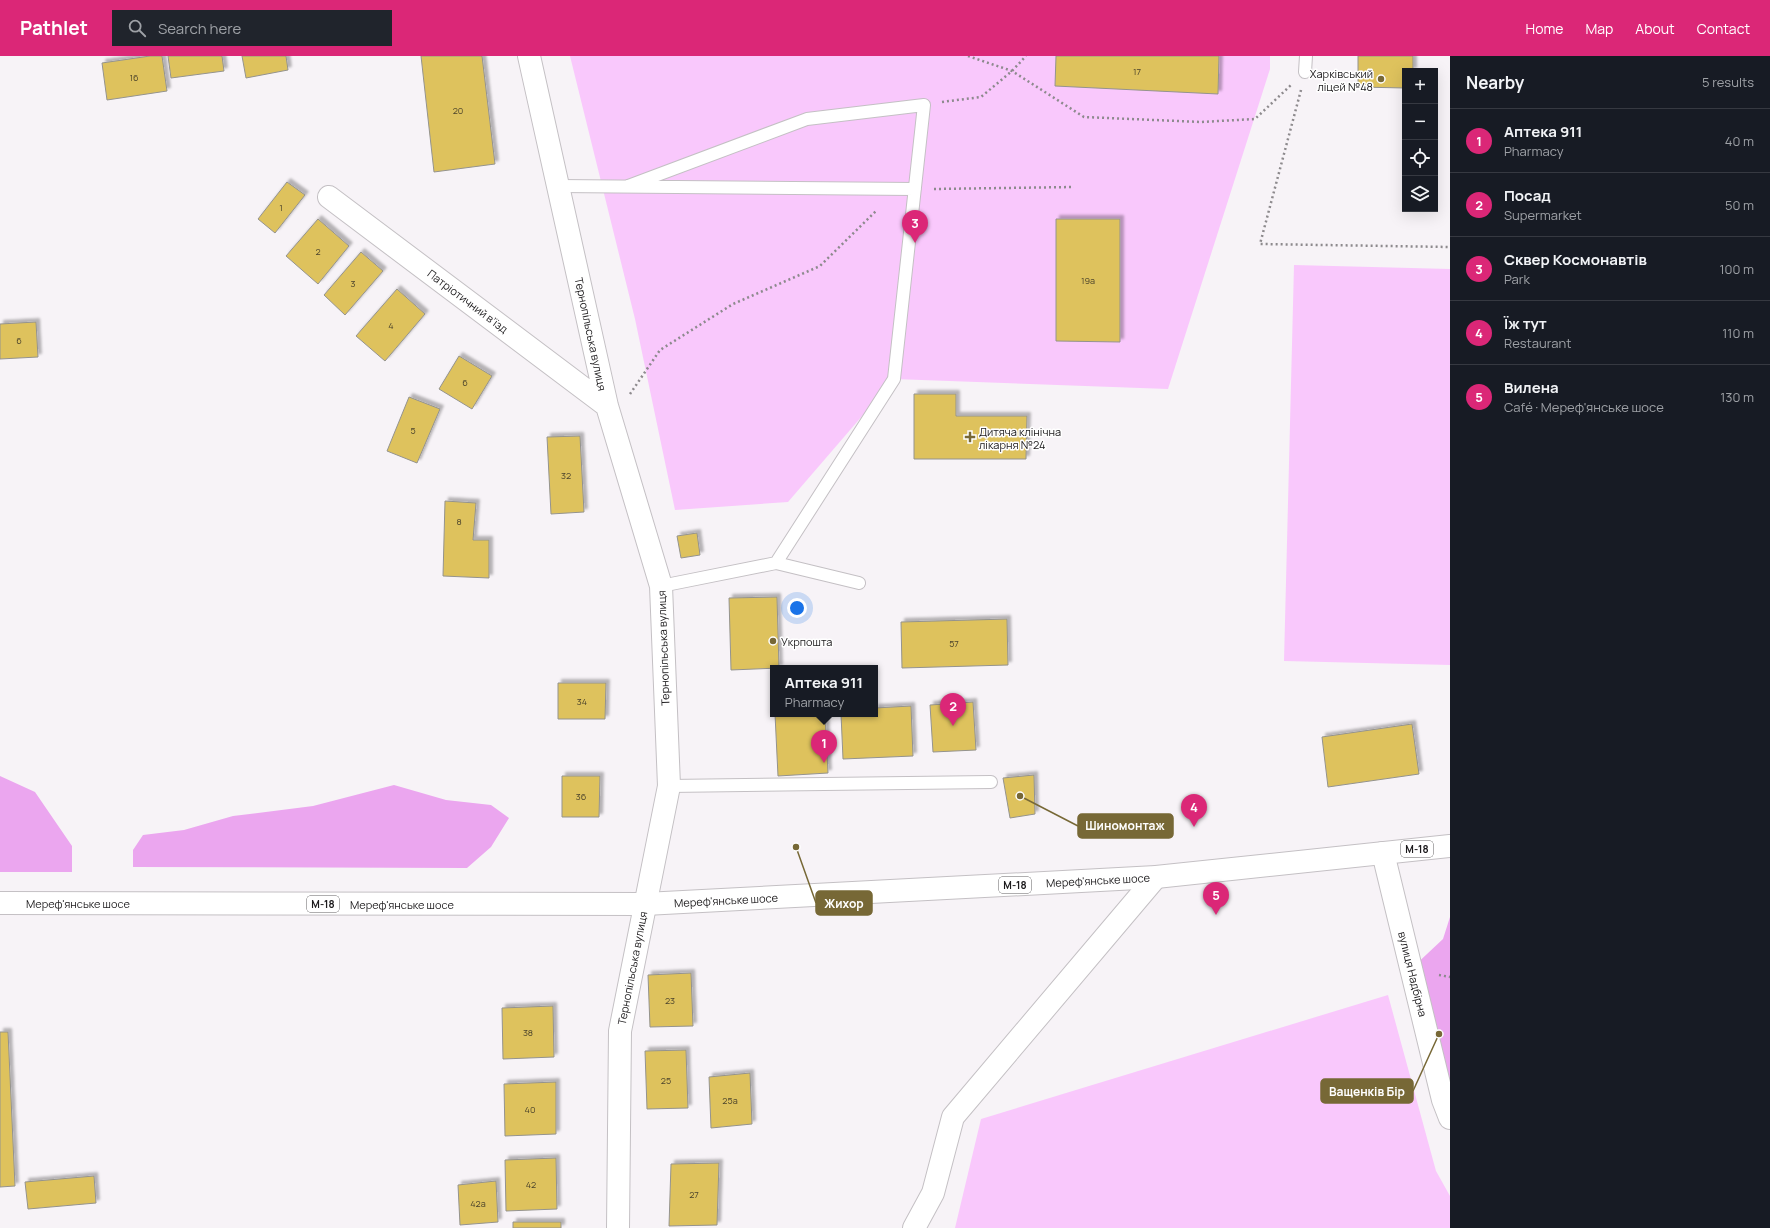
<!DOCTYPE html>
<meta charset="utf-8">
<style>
:root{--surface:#171b24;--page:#20242c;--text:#f1f3f6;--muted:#9ea1a6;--line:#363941;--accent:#db2777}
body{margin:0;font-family:Manrope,sans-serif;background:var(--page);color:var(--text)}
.controls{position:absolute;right:12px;top:12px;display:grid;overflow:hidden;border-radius:0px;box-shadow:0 4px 16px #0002}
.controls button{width:36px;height:36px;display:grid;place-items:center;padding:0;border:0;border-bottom:1px solid var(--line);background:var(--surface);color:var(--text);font:20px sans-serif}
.you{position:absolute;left:797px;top:552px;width:14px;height:14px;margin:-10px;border:3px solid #fff;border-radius:50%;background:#1a73e8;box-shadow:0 0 0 6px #1a73e833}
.badge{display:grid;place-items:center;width:26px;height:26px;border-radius:50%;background:var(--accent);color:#fff;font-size:13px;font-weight:700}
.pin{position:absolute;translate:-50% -33px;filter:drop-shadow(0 1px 2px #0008)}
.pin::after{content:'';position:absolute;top:21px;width:14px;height:12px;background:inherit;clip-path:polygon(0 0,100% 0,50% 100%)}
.popup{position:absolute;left:770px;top:609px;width:108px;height:52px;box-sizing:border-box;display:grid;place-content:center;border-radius:0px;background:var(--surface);filter:drop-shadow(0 1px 3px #0005);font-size:13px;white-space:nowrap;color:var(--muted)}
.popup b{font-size:15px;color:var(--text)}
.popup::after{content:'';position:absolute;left:50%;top:100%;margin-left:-8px;border:8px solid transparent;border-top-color:var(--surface)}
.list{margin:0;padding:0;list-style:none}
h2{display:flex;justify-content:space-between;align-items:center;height:52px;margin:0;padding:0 16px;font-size:17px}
h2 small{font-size:13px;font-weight:400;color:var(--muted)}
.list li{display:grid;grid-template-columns:26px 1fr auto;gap:12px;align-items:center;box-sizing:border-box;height:64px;padding:0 16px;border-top:1px solid var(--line)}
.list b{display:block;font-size:15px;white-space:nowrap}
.list p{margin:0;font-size:13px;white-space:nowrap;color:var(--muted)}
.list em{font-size:13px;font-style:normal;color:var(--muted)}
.icon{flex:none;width:22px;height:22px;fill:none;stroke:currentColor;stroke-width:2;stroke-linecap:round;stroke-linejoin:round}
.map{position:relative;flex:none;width:1450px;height:1172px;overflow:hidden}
header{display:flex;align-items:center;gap:24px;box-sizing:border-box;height:56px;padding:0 20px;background:var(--accent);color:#fff}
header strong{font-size:19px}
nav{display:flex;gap:22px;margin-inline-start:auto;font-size:14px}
.search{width:280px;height:36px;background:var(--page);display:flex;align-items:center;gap:10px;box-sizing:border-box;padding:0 14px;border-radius:0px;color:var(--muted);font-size:15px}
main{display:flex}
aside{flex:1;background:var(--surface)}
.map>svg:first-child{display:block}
.green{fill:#f9c8fc}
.forest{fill:#eba6ef}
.building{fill:#dec25d;stroke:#94938e;filter:url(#shadow)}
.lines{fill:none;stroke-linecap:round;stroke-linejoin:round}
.lane-casing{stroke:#c4c0c4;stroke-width:14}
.street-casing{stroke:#c4c0c4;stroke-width:24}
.highway-casing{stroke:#c4c0c4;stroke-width:24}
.path{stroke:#8d8a8d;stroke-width:2.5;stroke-dasharray:2 3;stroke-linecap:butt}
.lane{stroke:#fff;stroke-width:12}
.street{stroke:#fff;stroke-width:22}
.highway{stroke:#fff;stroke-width:22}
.poi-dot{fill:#776836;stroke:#fff;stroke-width:1.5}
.labels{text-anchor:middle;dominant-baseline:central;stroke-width:3;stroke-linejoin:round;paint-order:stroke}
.number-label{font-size:9px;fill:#4c442c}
.shield{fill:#fff;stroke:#605f60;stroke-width:1}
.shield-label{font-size:10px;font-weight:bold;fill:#1c1a1c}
.poi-label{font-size:11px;fill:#1c1a1c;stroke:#fff;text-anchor:start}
.street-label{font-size:11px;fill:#1c1a1c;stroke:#fff}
.leader{fill:none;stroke:#776836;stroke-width:1.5}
.callout-dot{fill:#776836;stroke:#fff;stroke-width:1.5}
.callout{fill:#776836;stroke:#776836;stroke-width:1.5}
.callout-label{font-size:12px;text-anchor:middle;font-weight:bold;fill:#fff}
</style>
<header>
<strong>Pathlet</strong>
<div class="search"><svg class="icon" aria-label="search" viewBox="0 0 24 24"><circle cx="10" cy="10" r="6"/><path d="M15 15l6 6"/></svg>Search here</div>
<nav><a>Home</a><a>Map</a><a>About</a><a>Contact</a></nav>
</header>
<main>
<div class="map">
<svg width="1450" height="1172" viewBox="0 0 1450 1172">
<defs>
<filter id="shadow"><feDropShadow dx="3.5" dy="-3.5" stdDeviation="1" flood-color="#0004"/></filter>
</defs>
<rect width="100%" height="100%" fill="#f7f3f7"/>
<path class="green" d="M570 0H1270V13L1168 333 894 323 788 446 675 454 635 263Z
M1294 209 1450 213V609L1284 605Z
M1388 939 1436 1115 1450 1140V1172H955L981 1063Z"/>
<path class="forest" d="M0 720 35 736 72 790V816H0Z
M394 729 446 744 491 749 509 762 491 791 467 812 133 811V794L143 779 184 774 233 760 313 750Z
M1450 861V1062L1411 913 1443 883Z"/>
<path class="building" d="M150 0H162L167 35 107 44 102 7Z
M168 0H222L224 15 171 22Z
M242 0H286L288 14 246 22Z
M421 0H482L495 108 434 116Z
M1056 0H1219L1218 38 1055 30Z
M1358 0H1413V15H1405V32L1358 31Z
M287 126 305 139 275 177 258 163Z
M318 163 349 190 318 228 286 200Z
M1056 163H1120V286L1056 285Z
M361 196 383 215 345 259 324 239Z
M397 233 425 258 385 305 356 280Z
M36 266 38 301 0 303V268Z
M459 300 492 320 472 353 439 333Z
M914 338H956V360H1027L1026 403H914Z
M409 341 440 353 417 407 387 395Z
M580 380 584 456 551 458 547 381Z
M445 445 476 447 473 484H489V522L443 520Z
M697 477 700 499 681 502 677 480Z
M777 541 779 612 731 614 729 542Z
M1007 563 1008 609 902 612 901 566Z
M558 627H606L605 663H558Z
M973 646 976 694 933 696 930 649Z
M911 650 913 700 843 703 841 658H875V652Z
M775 658H825L828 717 778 720Z
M1412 668 1419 718 1328 731 1322 681Z
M1034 719 1035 758 1010 762 1003 722Z
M562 720H600L599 761H562Z
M691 917 693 970 650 971 648 919Z
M553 950 554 1001 503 1003 502 952Z
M0 976H8L15 1130 0 1131Z
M686 994 688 1052 647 1053 645 995Z
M750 1017 752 1068 711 1072 709 1021Z
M556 1026V1078L505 1080 504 1028Z
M556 1102 557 1153 506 1155 505 1104Z
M719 1107 717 1169 669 1170 671 1108Z
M94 1120 96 1147 28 1153 25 1126Z
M496 1125 498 1166 460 1169 458 1129Z
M513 1166H561V1172H513Z"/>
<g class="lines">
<defs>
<path id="lane" d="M1305 16 1306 0
M558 130 915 133
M628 130 807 63 924 49 894 323 776 507
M661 530 776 507 859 527
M669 730 991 726"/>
<path id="street" d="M529 0 607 350 661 530 669 730 620 975 618 1172
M329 141 607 350
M1383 797 1443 1044 1450 1062
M914 1172 933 1137 953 1061 1156 821"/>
<path id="highway" d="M0 847 645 848 1156 821 1450 790"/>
</defs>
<use href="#lane" class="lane-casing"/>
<use href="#street" class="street-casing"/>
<use href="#highway" class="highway-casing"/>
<path class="path" d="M968 0 1012 15 1084 61 1201 66 1255 63 1291 29
M1301 34 1260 188 1450 191
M942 46 981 41 1012 15 1026 0
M934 133 1074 131
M630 338 660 294 733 248 820 210 877 154
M1439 919 1450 921"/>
<use href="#lane" class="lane"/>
<use href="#street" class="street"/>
<use href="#highway" class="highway"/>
</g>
<g class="poi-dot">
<circle cx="1381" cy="23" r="4"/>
<path d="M968 375h4v4h4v4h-4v4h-4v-4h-4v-4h4z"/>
<circle cx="773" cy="585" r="4"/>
</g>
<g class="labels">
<g class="number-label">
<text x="1137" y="15">17</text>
<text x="134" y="21">16</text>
<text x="458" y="54">20</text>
<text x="281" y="151">1</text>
<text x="318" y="195">2</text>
<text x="1088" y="224">19а</text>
<text x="353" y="227">3</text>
<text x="391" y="269">4</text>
<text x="19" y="284">6</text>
<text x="465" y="326">6</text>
<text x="413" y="374">5</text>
<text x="566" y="419">32</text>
<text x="459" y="465">8</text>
<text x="954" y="587">57</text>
<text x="582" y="645">34</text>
<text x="581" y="740">36</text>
<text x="670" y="944">23</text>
<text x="528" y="976">38</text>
<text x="666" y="1024">25</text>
<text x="730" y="1044">25а</text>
<text x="530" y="1053">40</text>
<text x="531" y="1128">42</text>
<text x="694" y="1138">27</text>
<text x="478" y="1147">42а</text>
</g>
<g class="shield">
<rect x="1401" y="785" width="32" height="16" rx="3"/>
<rect x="999" y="821" width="32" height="16" rx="3"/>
<rect x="307" y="840" width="32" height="16" rx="3"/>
</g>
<g class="shield-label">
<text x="1417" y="793">М-18</text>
<text x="1015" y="829">М-18</text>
<text x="323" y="848">М-18</text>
</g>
<g class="poi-label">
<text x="1373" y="17" text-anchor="end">Харківський<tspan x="1373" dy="13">ліцей №48</tspan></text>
<text x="979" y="375">Дитяча клінічна<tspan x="979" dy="13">лікарня №24</tspan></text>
<text x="781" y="585">Укрпошта</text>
</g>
<g class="street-label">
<text transform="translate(468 245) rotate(37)">Патріотичний в’їзд</text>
<text transform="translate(591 278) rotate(78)">Тернопільська вулиця</text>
<text transform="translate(663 592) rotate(-92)">Тернопільська вулиця</text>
<text transform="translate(1098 824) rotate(-3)">Мереф'янське шосе</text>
<text transform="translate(726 844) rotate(-3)">Мереф'янське шосе</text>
<text x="78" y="847">Мереф'янське шосе</text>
<text x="402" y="848">Мереф'янське шосе</text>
<text transform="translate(632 912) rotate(-79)">Тернопільська вулиця</text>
<text transform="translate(1413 918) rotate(76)">вулиця Надбірна</text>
</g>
</g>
<path class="leader" d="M1020 740L1078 770M796 791L816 847M1439 978L1413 1035"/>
<g class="callout-dot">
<circle cx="1020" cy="740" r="4"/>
<circle cx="796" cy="791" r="4"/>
<circle cx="1439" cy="978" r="4"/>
</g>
<g class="callout">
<rect x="1078" y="758" width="95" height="24" rx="4"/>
<rect x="816" y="835" width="56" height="24" rx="4"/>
<rect x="1321" y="1023" width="92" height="24" rx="4"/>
</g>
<g class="callout-label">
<text x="1125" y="774">Шиномонтаж</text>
<text x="844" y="852">Жихор</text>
<text x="1367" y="1040">Ващенків Бір</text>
</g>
</svg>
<div class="controls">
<button>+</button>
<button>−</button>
<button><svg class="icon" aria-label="locate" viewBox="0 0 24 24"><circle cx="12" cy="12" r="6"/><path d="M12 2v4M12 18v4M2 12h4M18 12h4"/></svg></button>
<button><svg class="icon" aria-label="layers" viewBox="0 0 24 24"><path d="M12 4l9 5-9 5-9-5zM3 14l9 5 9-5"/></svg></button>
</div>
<div class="you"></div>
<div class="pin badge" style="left:824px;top:707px">1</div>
<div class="popup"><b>Аптека 911</b>Pharmacy</div>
<div class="pin badge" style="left:953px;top:670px">2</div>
<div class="pin badge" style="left:915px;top:187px">3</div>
<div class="pin badge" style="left:1194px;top:771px">4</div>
<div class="pin badge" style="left:1216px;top:859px">5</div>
</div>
<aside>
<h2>Nearby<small>5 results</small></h2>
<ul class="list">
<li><span class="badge">1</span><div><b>Аптека 911</b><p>Pharmacy</p></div><em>40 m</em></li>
<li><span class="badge">2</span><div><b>Посад</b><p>Supermarket</p></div><em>50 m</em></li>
<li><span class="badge">3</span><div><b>Сквер Космонавтів</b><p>Park</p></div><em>100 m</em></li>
<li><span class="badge">4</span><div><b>Їж тут</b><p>Restaurant</p></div><em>110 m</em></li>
<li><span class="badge">5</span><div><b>Вилена</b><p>Café · Мереф'янське шосе</p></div><em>130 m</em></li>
</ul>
</aside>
</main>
